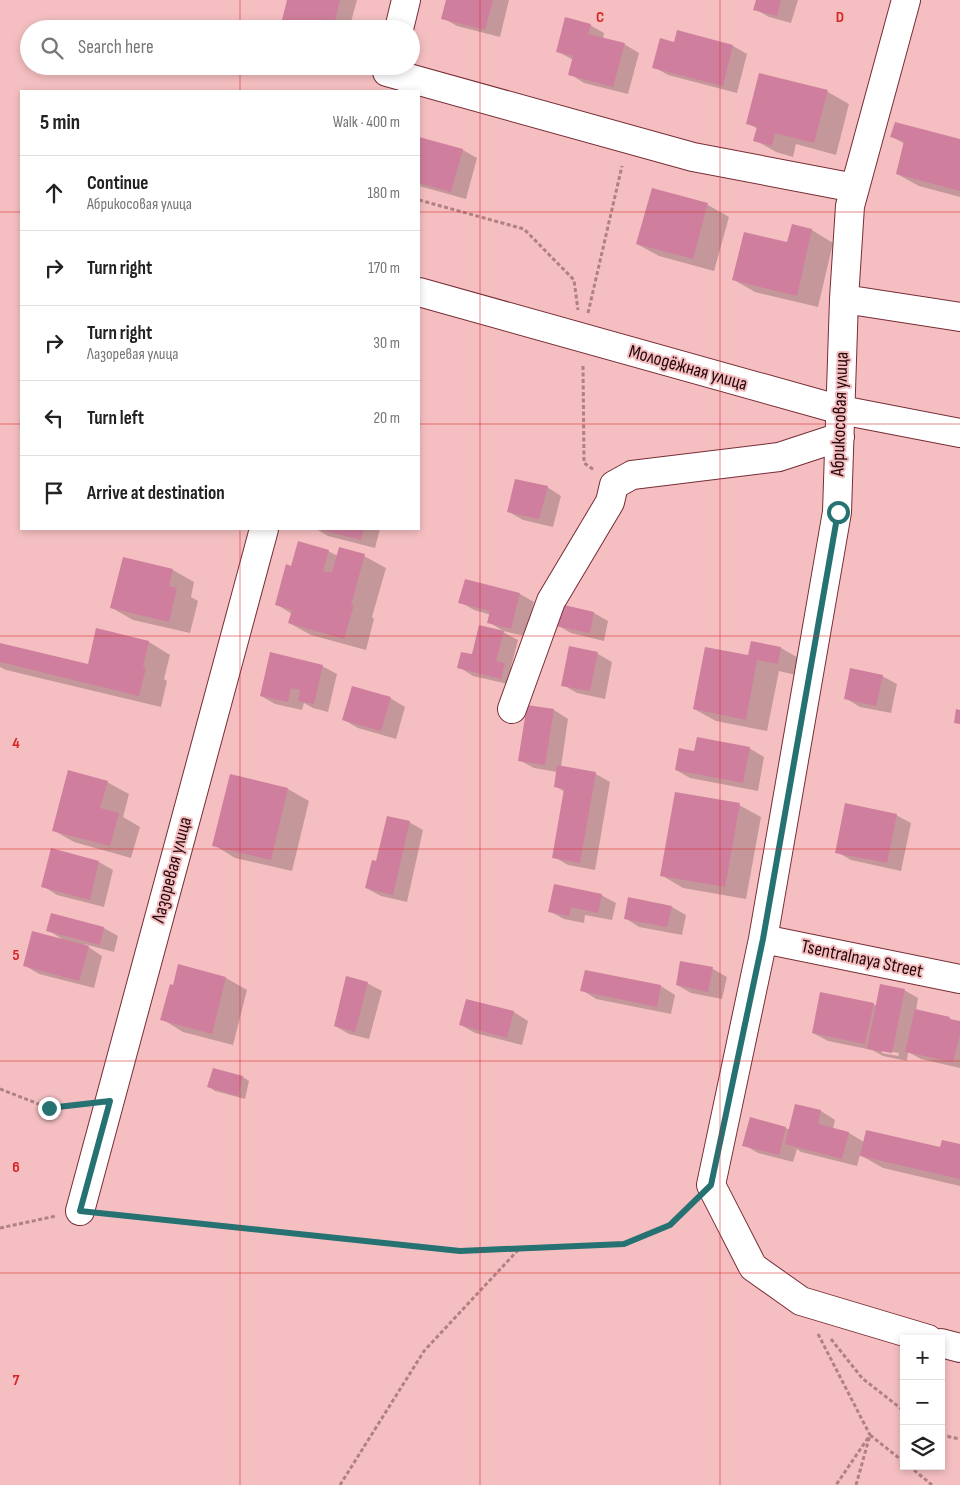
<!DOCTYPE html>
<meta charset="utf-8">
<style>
:root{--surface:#fff;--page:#f2f2f2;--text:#222;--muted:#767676;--line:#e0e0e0}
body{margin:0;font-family:"Sofia Sans Condensed",sans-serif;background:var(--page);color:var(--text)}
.controls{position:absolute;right:15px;bottom:15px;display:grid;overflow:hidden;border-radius:0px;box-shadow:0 2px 8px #0003}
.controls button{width:45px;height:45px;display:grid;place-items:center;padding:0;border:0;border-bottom:1px solid var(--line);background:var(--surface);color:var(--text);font:25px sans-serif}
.stop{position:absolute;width:15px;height:15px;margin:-11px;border:4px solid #267172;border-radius:50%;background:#fff}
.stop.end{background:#267172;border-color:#fff;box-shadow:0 1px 5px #0008}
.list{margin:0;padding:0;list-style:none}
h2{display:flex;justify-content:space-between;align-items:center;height:65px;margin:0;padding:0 20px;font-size:21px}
h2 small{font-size:16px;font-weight:400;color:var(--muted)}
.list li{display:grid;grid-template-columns:32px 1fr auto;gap:15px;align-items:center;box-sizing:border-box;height:75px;padding:0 20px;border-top:1px solid var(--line)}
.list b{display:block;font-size:19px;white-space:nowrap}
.list p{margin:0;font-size:16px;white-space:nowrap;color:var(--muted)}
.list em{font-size:16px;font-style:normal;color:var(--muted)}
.icon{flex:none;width:28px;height:28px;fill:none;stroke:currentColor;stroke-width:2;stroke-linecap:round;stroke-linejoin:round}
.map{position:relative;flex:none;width:960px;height:1485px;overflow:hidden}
.search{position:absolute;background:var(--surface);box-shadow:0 2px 8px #0003;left:20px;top:20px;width:400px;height:55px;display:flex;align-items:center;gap:12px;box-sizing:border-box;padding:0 18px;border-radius:28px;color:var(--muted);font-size:19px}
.panel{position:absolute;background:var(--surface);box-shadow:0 2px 8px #0003;left:20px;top:90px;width:400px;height:440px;border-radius:0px}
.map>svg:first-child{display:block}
.shadow{fill:#0003;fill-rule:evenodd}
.building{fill:#cf7f9d}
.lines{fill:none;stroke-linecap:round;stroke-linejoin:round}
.minor-casing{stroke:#772d35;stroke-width:30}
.path{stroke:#af8183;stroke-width:3;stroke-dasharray:4 2.5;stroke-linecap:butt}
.minor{stroke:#fff;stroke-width:28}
.route{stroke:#267172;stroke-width:6}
.grid{fill:none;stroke:#d62828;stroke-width:1;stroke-opacity:0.55}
.labels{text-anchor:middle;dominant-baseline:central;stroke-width:4;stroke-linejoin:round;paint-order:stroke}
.street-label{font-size:19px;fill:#26070b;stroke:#f5bfc1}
.grid-label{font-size:16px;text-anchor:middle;font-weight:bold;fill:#d62828;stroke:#f5bfc1;stroke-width:4;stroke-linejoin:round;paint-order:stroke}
</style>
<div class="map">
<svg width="960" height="1485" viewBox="0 0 960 1485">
<rect width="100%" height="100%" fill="#f5bfc1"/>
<path class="shadow" d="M289 0H357L349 29 298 28 284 19Z
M448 0H509L500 37 457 26 443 18Z
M757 0H798L791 23 769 17 755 9Z
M590 25 604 33 603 39 624 44 639 53 628 94 584 83 570 74 573 60 557 51Z
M678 32 733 46 747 54 737 93 668 75 654 67 675 43Z
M760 74 828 92 849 104 836 155 796 144 793 157 776 152 755 140 758 129 747 123Z
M892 137 960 140V197L919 186 897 174 905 144Z
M419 139 463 150 477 158 466 199 419 186Z
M653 189 708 205 729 217 714 271 659 256 637 244Z
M792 226 812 230 833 243 818 307 755 292 734 280 788 244Z
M547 487 561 496 553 527 523 520 509 512Z
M316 529H380L375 548 328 536Z
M328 551 338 556H364L386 568 372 617 374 619 366 650 311 635 289 623 292 614 276 604 292 567Z
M173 570 194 582 191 597 198 601 190 633 133 620 112 608Z
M466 580 520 594 534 602 525 636 503 631 489 622 491 615 474 610 460 602Z
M594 613 608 621 604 641 571 633 557 625Z
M97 630 149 642 170 655 164 679 167 681 161 707 6 670 0 667V644L89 666Z
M503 632 518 640 511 667 519 672 516 686 473 676 459 667Z
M752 642 781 648 802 660 800 676 779 671 767 731 716 721 694 709 749 657Z
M570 648 598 654 612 662 605 699 577 693 563 685Z
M322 666 337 674 328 712 313 708 304 703 302 710 275 704 261 696Z
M882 676 897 684 891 713 860 707 845 698Z
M390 698 405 707 396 739 358 728 344 720Z
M528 706 554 710 568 719 561 767 596 774 610 782 595 870 568 865 554 857 565 792 555 786 557 772 534 768 519 760Z
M749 748 764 757 758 791 690 778 676 770Z
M107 782 129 794 123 817 140 827 131 858 74 842 53 830Z
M288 789 309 801 292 871 235 858 214 845Z
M739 805 761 817 746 899 683 888 661 875Z
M896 815 911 823 901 871 851 860 837 852Z
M409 822 423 830 407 902 381 896 366 888 377 862Z
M52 850 99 862 113 870 104 907 57 895 43 886Z
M601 895 616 903 612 920 585 915 584 923 564 919 549 911Z
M672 907 686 915 682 935 639 927 625 918Z
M52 915 104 928 118 936 114 952 84 944 102 956 94 988 39 974 24 965 65 941 48 930Z
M179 965 226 978 247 990 233 1045 183 1032 162 1019 174 986Z
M713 969 727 977 722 999 691 993 677 985Z
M367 983 382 991 369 1039 349 1034 335 1026Z
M661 986 675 995 671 1014 596 999 582 990Z
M904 990 918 998 916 1011 949 1018 960 1023V1068L921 1059 908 1052 907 1061 883 1056 872 1050 828 1041 813 1033 873 1004 877 1006ZM882 1050 899 1053 898 1056 882 1053Z
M467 1000 514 1012 528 1021 522 1045 475 1033 461 1025Z
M243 1077 249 1081 245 1099 215 1091 209 1087Z
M821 1111 835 1120 833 1129 849 1133 864 1142 941 1149 960 1145V1186L883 1168 860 1155 857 1166 801 1152 797 1149 793 1162 758 1153 744 1145 786 1128 790 1130Z"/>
<path class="building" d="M287 0H340L333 29H316L282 20Z
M446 0H493L485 30 441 19Z
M756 0H781L777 16 753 10Z
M565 17 591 24 588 34 625 43 613 87 568 75 573 56 556 52Z
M677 30 733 45 723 86 652 68 660 38 674 42Z
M759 73 828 90 814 143 775 133 772 146 753 141 757 127 746 124Z
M895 122 960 139V191L896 174 904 141 890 137Z
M419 137 463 149 451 192 419 183Z
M652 188 708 203 693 259 636 244Z
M792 224 812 229 797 296 732 280 744 232 787 242Z
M515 479 548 486 539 519 507 512Z
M317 529H364L361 540Z
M298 541 329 550 323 571 332 573 339 547 365 554 351 605H354L344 639 288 623 292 610 275 605 286 564 291 566Z
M123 557 173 569 169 586 177 588 169 622 110 608Z
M465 579 520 593 511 629 487 623 490 611 458 603Z
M560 604 594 612 590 633 555 626Z
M479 625 504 631 496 661 505 663 501 679 457 668 461 652 472 654Z
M96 628 149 641 143 667 146 668 139 696 0 662V643L88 664Z
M751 641 781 647 778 664 757 660 746 720 693 709 705 647 748 655Z
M569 646 598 652 590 691 561 686Z
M270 652 323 665 314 704 298 701 300 690 291 688 288 702 260 696Z
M850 668 883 675 876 706 844 699Z
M352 686 391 697 381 731 342 720Z
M527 705 554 709 545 765 518 761Z
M956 709 960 710V724L954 723Z
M697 737 750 747 743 783 675 770 679 748 694 751Z
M557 765 596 772 580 863 552 858 564 789 554 787Z
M68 770 108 781 100 808 119 813 110 846 52 831Z
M230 774 288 788 271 860 212 846Z
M675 792 740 803 725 887 660 876Z
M845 803 897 814 887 863 835 853Z
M387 816 410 821 393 895 365 888 372 860 376 861Z
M51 848 99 861 90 900 41 887Z
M554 884 602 894 598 913 571 907 569 916 548 912Z
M628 897 672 906 667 927 624 919Z
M51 913 104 927 100 945 46 931Z
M32 931 89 946 79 981 23 966Z
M680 961 713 967 708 992 676 985Z
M178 964 226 977 212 1034 160 1020 170 984 173 985Z
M585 970 661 985 657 1007 580 991Z
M346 976 368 982 355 1032 334 1026Z
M880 984 905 989 892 1053 867 1049Z
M820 992 874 1003 865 1044 812 1033Z
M466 999 514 1011 507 1038 459 1025Z
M915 1009 950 1017 949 1019 960 1021V1034L953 1062 905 1052Z
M213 1068 243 1076 238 1096 207 1087Z
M795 1104 821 1110 818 1124 849 1132 842 1159 785 1144Z
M750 1117 786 1127 779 1155 742 1146Z
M866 1130 940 1147 942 1140 960 1144V1179L860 1156Z"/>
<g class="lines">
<defs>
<path id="minor" d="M906 0 850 206 844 299 837 512 763 939 711 1185 753 1267 801 1301 928 1339
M399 29 406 0
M387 72 693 157 855 188
M419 292 841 410 960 433
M844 299 960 317
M512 709 551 601 610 502 614 485 632 475 779 457 840 437
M763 939 960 979
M80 1211 264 529
M941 1343 960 1348"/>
</defs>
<use href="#minor" class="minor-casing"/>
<path class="path" d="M419 200 524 229 574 280 578 310
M588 313 622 166
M583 366 584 463 594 470
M0 1089 49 1108 82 1105
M106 1213 460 1251 624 1244 670 1225 690 1205
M0 1228 56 1216
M818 1334 870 1435 836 1485
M831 1339 862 1378 904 1411
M941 1435 960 1439
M909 1466 932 1485
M340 1485 424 1351 519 1249
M856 1485 870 1435 904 1462"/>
<use href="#minor" class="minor"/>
</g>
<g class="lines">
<path class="route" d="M49 1108 110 1101 80 1211 460 1251 624 1244 670 1225 711 1185 763 939 838 512"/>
</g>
<path class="grid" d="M240 0V29M480 0V1485M720 0V1485M240 66V91M0 212H21M419 212H960M0 424H21M419 424H960M240 529V1485M0 636H960M0 849H960M0 1061H960M0 1273H960"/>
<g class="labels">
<g class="street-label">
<text transform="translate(688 368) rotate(16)">Молодёжная улица</text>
<text transform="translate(840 414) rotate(-88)">Абрикосовая улица</text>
<text transform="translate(172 870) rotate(-75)">Лазоревая улица</text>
<text transform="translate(862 959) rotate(12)">Tsentralnaya Street</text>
</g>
</g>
<g class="grid-label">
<text x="600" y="22">C</text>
<text x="840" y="22">D</text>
<text x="16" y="748">4</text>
<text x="16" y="960">5</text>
<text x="16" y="1172">6</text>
<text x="16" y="1385">7</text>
</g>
</svg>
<div class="controls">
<button>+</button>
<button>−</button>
<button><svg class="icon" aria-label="layers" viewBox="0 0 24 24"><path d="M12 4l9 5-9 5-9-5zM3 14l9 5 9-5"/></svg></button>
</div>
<div class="stop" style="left:838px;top:512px"></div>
<div class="stop end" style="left:49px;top:1108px"></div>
<div class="search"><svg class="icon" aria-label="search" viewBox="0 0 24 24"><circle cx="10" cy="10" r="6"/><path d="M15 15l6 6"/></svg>Search here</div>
<section class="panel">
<h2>5 min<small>Walk · 400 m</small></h2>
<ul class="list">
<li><svg class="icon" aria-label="ahead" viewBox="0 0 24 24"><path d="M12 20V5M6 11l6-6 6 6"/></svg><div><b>Continue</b><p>Абрикосовая улица</p></div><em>180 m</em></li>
<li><svg class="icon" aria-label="right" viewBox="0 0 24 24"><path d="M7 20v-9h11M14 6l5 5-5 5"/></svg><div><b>Turn right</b></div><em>170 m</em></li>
<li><svg class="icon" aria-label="right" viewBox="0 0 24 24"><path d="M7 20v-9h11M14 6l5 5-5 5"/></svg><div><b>Turn right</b><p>Лазоревая улица</p></div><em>30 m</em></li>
<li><svg class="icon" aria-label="left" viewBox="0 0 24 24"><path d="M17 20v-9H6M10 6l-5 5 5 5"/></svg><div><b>Turn left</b></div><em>20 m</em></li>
<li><svg class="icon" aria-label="arrive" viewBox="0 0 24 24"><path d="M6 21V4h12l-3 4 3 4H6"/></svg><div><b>Arrive at destination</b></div></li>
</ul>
</section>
</div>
